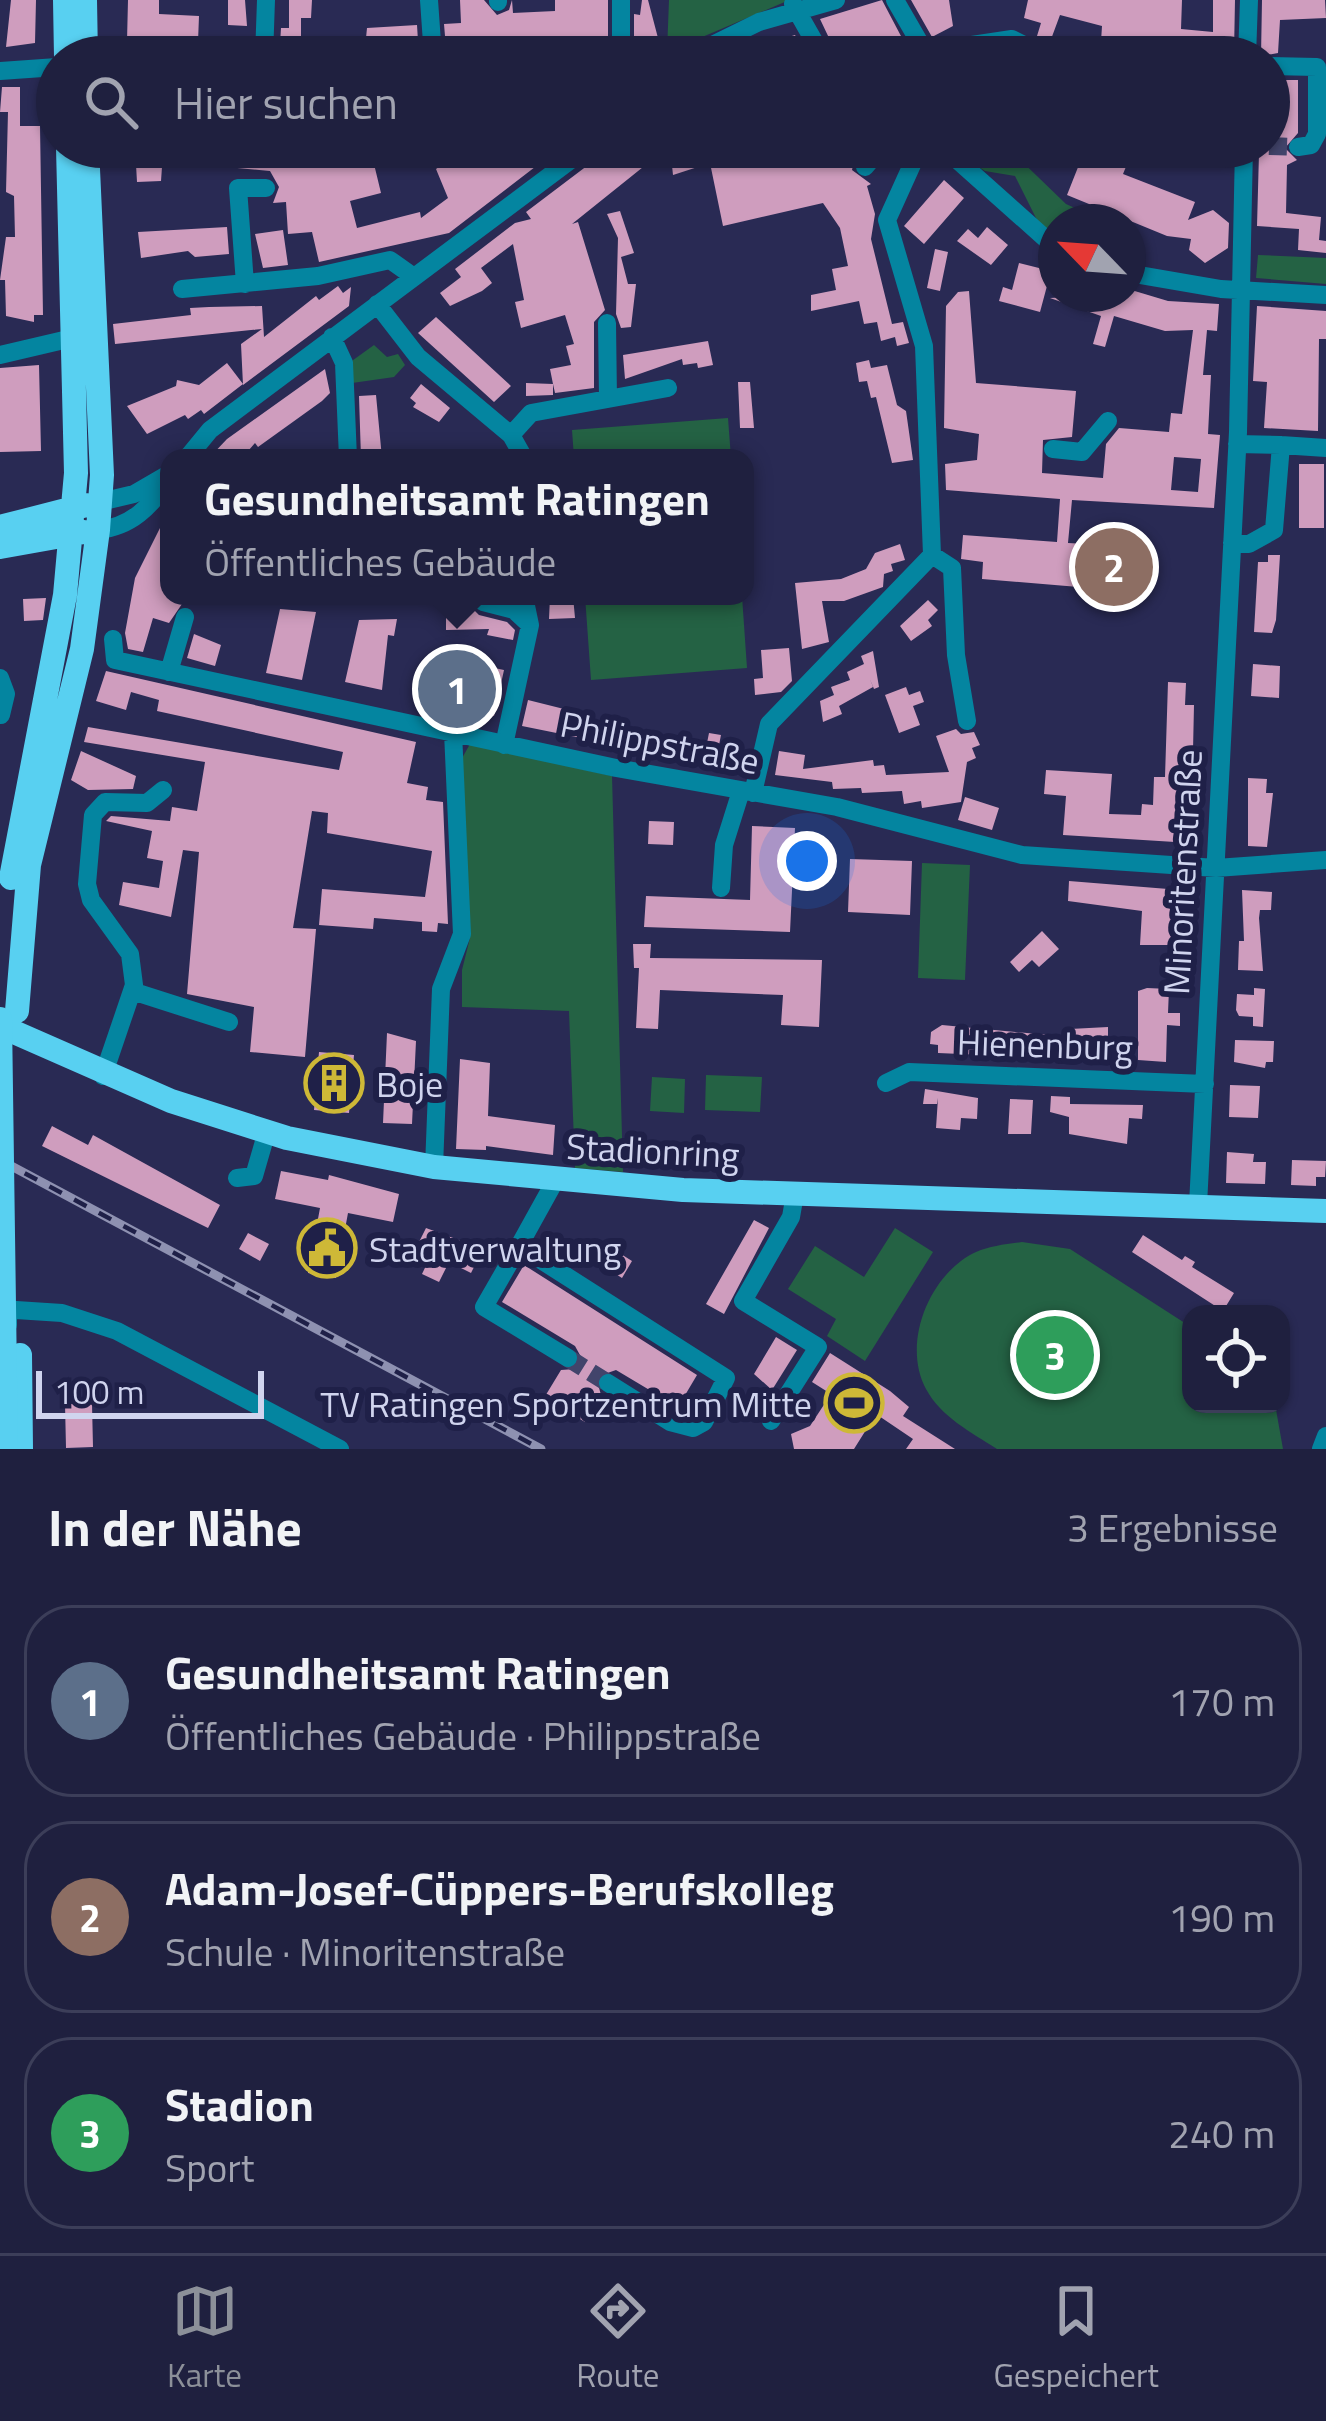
<!DOCTYPE html>
<html lang="de">
<meta charset="utf-8">
<style>
:root{--surface:#1f203f;--page:#272846;--text:#f1f3f6;--muted:#a1a3b0;--line:#3c3e59;--accent:#8c9099}
body{margin:0;font-family:"Titillium Web",sans-serif;background:var(--page);color:var(--text)}
.controls{position:absolute;right:36px;bottom:36px;display:grid;overflow:hidden;border-radius:24px;box-shadow:0 3px 9px #0004}
.controls button{width:108px;height:108px;display:grid;place-items:center;padding:0;border:0;border-bottom:3px solid var(--line);background:var(--surface);color:var(--text);font:60px sans-serif}
.compass{position:absolute;left:1038px;top:204px;width:108px;height:108px;border-radius:50%;background:var(--surface);box-shadow:0 3px 9px #0004;rotate:295deg}
.scale{position:absolute;left:36px;bottom:30px;width:228px;box-sizing:border-box;padding-left:12px;border:6px solid #d0d4ee;border-top:0;font-size:33px;line-height:42px;white-space:nowrap;color:#d0d4ee;-webkit-text-stroke:9px #1f2048;paint-order:stroke}
.you{position:absolute;left:807px;top:861px;width:42px;height:42px;margin:-30px;border:9px solid #fff;border-radius:50%;background:#1a73e8;box-shadow:0 0 0 18px #1a73e833}
.badge{display:grid;place-items:center;width:78px;height:78px;border-radius:50%;background:var(--accent);color:#fff;font-size:39px;font-weight:700}
.pin{position:absolute;translate:-50% -50%;border:6px solid #fff;box-shadow:0 3px 12px #0006}
.popup{position:absolute;left:160px;top:449px;width:594px;height:156px;box-sizing:border-box;display:grid;place-content:center;border-radius:24px;background:var(--surface);filter:drop-shadow(0 3px 9px #0005);font-size:39px;white-space:nowrap;color:var(--muted)}
.popup b{font-size:45px;color:var(--text)}
.popup::after{content:'';position:absolute;left:50%;top:100%;margin-left:-24px;border:24px solid transparent;border-top-color:var(--surface)}
.list{margin:0;padding:0;list-style:none}
h2{display:flex;justify-content:space-between;align-items:center;height:156px;margin:0;padding:0 48px;font-size:51px}
h2 small{font-size:39px;font-weight:400;color:var(--muted)}
.list li{display:grid;grid-template-columns:78px 1fr auto;gap:36px;align-items:center;box-sizing:border-box;height:192px;margin:0 24px 24px;padding:0 24px;border:3px solid var(--line);border-radius:48px}
.list b{display:block;font-size:45px;white-space:nowrap}
.list p{margin:0;font-size:39px;white-space:nowrap;color:var(--muted)}
.list em{font-size:39px;font-style:normal;color:var(--muted)}
.icon{flex:none;width:66px;height:66px;fill:none;stroke:currentColor;stroke-width:2;stroke-linecap:round;stroke-linejoin:round}
.map{position:relative;flex:none;width:1326px;height:1449px;overflow:hidden}
.search{position:absolute;background:var(--surface);box-shadow:0 3px 9px #0004;left:36px;right:36px;top:36px;height:132px;display:flex;align-items:center;gap:30px;box-sizing:border-box;padding:0 42px;border-radius:66px;color:var(--muted);font-size:45px}
.sheet{height:804px;background:var(--surface)}
nav{display:flex;justify-content:space-around;align-items:center;box-sizing:border-box;height:168px;border-top:3px solid var(--line);background:var(--surface);font-size:33px;color:var(--muted)}
nav a{display:grid;justify-items:center;gap:6px}
nav .on{color:var(--accent)}
.map>svg:first-child{display:block}
.green{fill:#246244}
.building{fill:#cf9dbe;fill-rule:evenodd}
.lines{fill:none;stroke-linecap:round;stroke-linejoin:round}
.minor-tunnel{stroke:#42446b;stroke-width:18;stroke-dasharray:18 9;stroke-linecap:butt}
.minor{stroke:#0485a0;stroke-width:18}
.major{stroke:#58d0f1;stroke-width:24}
.rail-casing{stroke:#8e91b1;stroke-width:9}
.rail{stroke:#1f2048;stroke-width:4.5;stroke-dasharray:14;stroke-linecap:butt}
.major-bridge{stroke:#58d0f1;stroke-width:24}
.labels{text-anchor:middle;dominant-baseline:central;stroke-width:12;stroke-linejoin:round;paint-order:stroke}
.street-label{font-size:36px;fill:#d0d4ee;stroke:#1f2048}
.poi-label{font-size:36px;fill:#d0d4ee;stroke:#1f2048;text-anchor:start}
</style>
<div class="map">
<svg width="1326" height="1449" viewBox="0 0 1326 1449">
<rect width="100%" height="100%" fill="#292a54"/>
<path class="green" d="M669 0H787V1L667 52Z
M948 147H1007L1066 204 1106 222H1056V234L1039 224 1015 176 985 171Z
M1258 255 1326 258V284L1256 278Z
M374 345 387 357 398 354 405 365 394 377 352 383 349 363Z
M728 418 731 458H574L572 430Z
M585 596H742L747 668 591 680Z
M470 744 612 776 623 1172 575 1168 569 1011 462 1007V970L470 938 461 760Z
M922 863 970 865 965 980 918 978Z
M706 1075 762 1077 760 1112 705 1110Z
M652 1077 685 1079 684 1113 650 1111Z
M895 1228 933 1252 865 1361 827 1336 836 1319 788 1289 815 1246 864 1277Z
M1022 1242 1070 1249 1191 1327V1404H1275L1283 1449H997C971 1432 941 1417 926 1389 901 1343 930 1273 976 1252 990 1246 1006 1244 1022 1242Z"/>
<path class="building" d="M11 0H36L35 43 6 47Z
M128 0H159V14L199 16 198 42 127 41Z
M228 0H245L247 26 228 25Z
M289 0H312L311 18H301V44H280L281 28H289Z
M460 0H484L497 15 509 10 512 0 513 13 555 11V0H608V44L586 49V43L557 41 446 48 444 24 461 23Z
M642 0H648L658 38 634 43V14L640 15Z
M882 0 912 57H838L820 19Z
M911 0H949L953 26 932 37Z
M1028 0H1182L1181 29 1213 32V0H1235L1234 52 1171 49V57H1100L1102 26 1060 15 1050 42 1037 36 1041 23 1024 18Z
M1262 0H1325L1326 18 1280 20 1278 53 1261 56Z
M417 25 419 57H359L360 38H366L367 28Z
M795 35 807 57H767L763 45Z
M1269 80H1298V133L1285 148 1297 160 1287 165 1286 213 1321 217 1319 240 1326 241V253L1298 250 1299 229 1257 226 1259 153 1269 147Z
M2 87H20V126H40L43 315H34V322L6 316 5 280H0L6 237H15L14 196 6 192 8 112H0Z
M135 147H157L158 154 186 151 185 147H360L362 167 374 164 381 193 350 201 357 228 420 212 421 218 448 198 436 169 466 147 483 165 507 147H561L449 233 319 262 312 232 288 234 286 202 273 203 279 187 270 171 194 164 162 167 161 181 137 182Z
M622 147H668L572 224 578 222 605 310 594 322V388L555 393 553 384V395L526 396V383L553 384 550 369 571 365 566 346 574 344 565 315 521 328 515 302 524 300 513 244 481 268 492 283 482 291 450 306 440 293 461 277 455 269 515 223 531 219 526 212 600 156 604 161Z
M670 147H755L758 156 781 147H857L852 170 871 184 867 186 875 214 871 239 892 324 903 322 909 343 897 346 895 337 881 341 877 322 864 324 859 301 811 311V295L836 290 832 269 848 266 840 228 823 203 723 226 710 163 673 175Z
M1086 147H1134L1123 174 1195 202 1188 220 1213 210 1229 223 1228 248 1205 263 1189 250 1191 239 1167 236 1067 195Z
M944 180 964 198 924 244 904 226Z
M620 211 634 253 621 257 628 284H636L631 327 621 328 616 314 618 238 607 214Z
M227 227 229 254 195 257 188 251 141 258 138 232Z
M987 227 1008 245 991 265 957 241 968 229 978 238Z
M283 230 288 265 263 268 255 234Z
M935 249 948 252 940 291 927 288Z
M1019 263 1051 271 1040 312 999 301 1003 287 1012 290Z
M338 286 343 293 351 287 349 306 243 385 241 344 262 329 115 344 113 324 191 315 190 308 209 307 262 306 264 337 316 296 319 300Z
M1128 289 1168 301 1219 304 1217 331 1207 330 1203 375H1211L1208 434 1220 435 1214 508 1072 500 1068 543 1141 547 1138 592 982 579 983 562 961 559 963 535 1057 542 1060 499 946 490 945 464 977 460 979 434 944 428 946 306 958 292 969 291 976 383 1076 391 1072 437 1043 440 1042 473 1103 478 1106 444 1119 428 1169 432 1171 413 1182 414 1193 330 1165 331 1114 316 1105 347 1093 344 1101 316 1050 298 1128 294ZM1174 457 1201 459 1198 492 1171 490Z
M1257 306 1326 311V339H1319L1318 431 1264 428 1267 382 1253 381Z
M436 317 511 386 494 402 418 333Z
M708 341 713 365 698 368 697 363 683 365 682 359 625 379 623 355Z
M869 360 871 368 887 365 897 405 906 411 913 460 892 463 876 397 871 398 867 381 859 382 856 363Z
M227 363 243 384 204 414 201 410 188 419 185 415 147 434 127 406 176 386 177 380 199 385Z
M39 365 41 451 0 452V368Z
M325 369 330 393 322 401 258 447 255 443 242 458H209L227 439Z
M738 382H750L754 428H740Z
M421 384 450 408 439 422 413 407 416 403 410 398Z
M376 395 382 458H361L359 396Z
M1299 464H1324V528H1299Z
M169 510V596H184L182 604 169 623 153 618 143 652 128 649 125 633 135 578Z
M900 544 905 560 891 564 893 571 884 574 883 587 844 601H822L829 642 802 649 795 583 841 579 866 569 875 553Z
M1268 555H1280L1276 620 1272 633 1254 632 1258 562H1268Z
M550 596H573L575 618 549 619Z
M46 598 43 620 24 621 23 599Z
M928 600 938 610 928 620 932 626 911 641 900 626Z
M470 606 479 615 507 622 515 630 513 640 487 635 489 629 446 630V607Z
M280 609 316 612 302 680 266 673Z
M397 619 394 636 388 635 382 690 345 682 359 620Z
M194 634 221 645 215 666 187 658Z
M789 648 792 681 781 692 755 695 754 679 763 678 761 650Z
M873 651 879 687 874 689 870 679 873 687 839 706 842 714 823 722 820 701 834 695 831 687 850 680 847 672 864 664 861 656Z
M1253 664 1280 666 1279 698 1251 696Z
M480 665 504 670 494 716 413 695 418 671 476 683Z
M106 671 416 742 407 783 428 787 426 800 443 802 448 924 438 923 437 932 422 931V922L374 918 373 929 319 925 322 889 425 897 432 851 327 833 328 813 312 811 293 928 316 929 305 1057 250 1052 254 1007 187 994 199 852 183 850 171 917 119 905 123 882 159 888 163 861 147 858 152 831 106 821 111 816 170 821 172 807 197 811 205 762 84 742 88 727 339 770 343 752 157 711 159 700 131 692 126 710 96 701Z
M1168 682 1186 683 1185 705H1194L1191 843 1063 835 1066 796 1044 794 1046 770 1112 774 1109 814 1141 815 1142 804 1153 805 1154 777H1165Z
M906 687 909 695 920 691 924 702 913 706 920 725 899 733 885 695Z
M528 700 564 709 562 717 626 731 707 743 709 733 721 735 719 745 743 746 739 770 522 726Z
M956 729 961 734 974 732 980 745 972 748 976 758 967 762 961 802 922 808 921 801 904 804 902 791 862 793 861 788 833 789 832 782 775 775 779 751 805 755 803 769 873 760 874 766 884 765 886 775 949 772 936 736Z
M81 751 136 776 133 789 88 790 71 780Z
M1248 778 1267 779 1266 793H1273L1267 847 1248 846Z
M965 797 999 808 992 830 958 820Z
M649 821 674 822 673 845 648 844Z
M752 826 795 828 790 932 644 927 646 896 750 900Z
M850 859 912 861 910 915 848 912Z
M1069 881 1193 891 1189 945H1140L1142 911 1068 901Z
M1242 890 1272 892 1271 910H1260L1259 918 1263 971 1238 970 1239 941H1244Z
M1042 931 1059 949 1039 967 1032 960 1019 972 1010 962Z
M633 944H651L650 958 822 960 819 1027 781 1025 783 995 660 990 658 1029 636 1028 639 968H634Z
M1147 988 1169 989 1168 1013H1180V1026L1167 1025 1166 1062 1138 1060V991Z
M1254 988 1265 989 1263 1027 1253 1026V1017L1239 1016 1236 1010 1237 994 1254 995Z
M942 1025 1070 1037V1029L1108 1027V1042H1101L1100 1060 938 1053V1045L930 1044 931 1032Z
M387 1033 416 1041 412 1124 383 1123Z
M1235 1040 1274 1041 1273 1062H1266L1265 1068 1234 1062Z
M319 1052 354 1055 349 1113 314 1110Z
M460 1059 490 1063 488 1116 555 1125 553 1155 486 1146V1150L456 1149Z
M1230 1085 1260 1086 1258 1118 1229 1117Z
M925 1089 978 1098 977 1119 961 1118 960 1130 936 1128 938 1098 937 1104H923Z
M1051 1096 1070 1097V1104L1143 1105 1142 1119 1129 1118 1127 1144 1069 1134V1117L1050 1112Z
M1010 1099 1033 1100 1031 1134H1008Z
M52 1126 88 1145 93 1135 220 1205 208 1228 42 1146Z
M1227 1152 1254 1154 1253 1162H1266L1265 1184 1226 1183Z
M1292 1160 1326 1161 1325 1177H1316V1186L1291 1185Z
M281 1171 328 1180 329 1175 399 1194 393 1222 348 1213 336 1278 308 1273 320 1208 275 1199Z
M754 1220 769 1228 724 1314 706 1304Z
M426 1228 483 1249 471 1273 449 1262 439 1282 422 1274 434 1249 419 1242Z
M248 1233 269 1244 260 1261 239 1249Z
M1143 1235 1182 1260 1185 1256 1195 1262 1192 1267 1234 1293 1223 1311 1132 1252Z
M602 1242 632 1261 622 1278 591 1258Z
M524 1265 697 1375 678 1407 616 1370 596 1377 601 1395 585 1422 544 1398 561 1370 575 1369 581 1357 575 1346 502 1302Z
M776 1337 797 1350 772 1390 754 1374Z
M830 1353 890 1391 909 1407 903 1416 955 1449H906L913 1439 876 1414 854 1449H794L791 1434 810 1426 831 1394 812 1382Z
M65 1404H92L93 1447 66 1448Z"/>
<g class="lines">
<path class="minor-tunnel" d="M1269 146 1298 147
M568 1358 608 1383"/>
<path class="minor" d="M429 0 433 57
M895 0 925 52 1012 39 1048 57
M498 2V0
M793 4 823 57
M614 56 657 57
M621 56V0
M264 57 266 0
M688 57 759 22 836 0
M1247 57 1249 0
M1269 66 1317 67V134L1311 145 1298 147
M0 71 57 67
M936 147 954 157 1056 248
M865 167 882 147
M1128 273 1221 289 1326 295
M245 284 238 188H266
M182 289 318 276 390 260 414 277
M377 304 418 357 511 435 524 458
M607 323 608 399
M332 337 344 363 348 458
M0 355 81 336
M511 435 531 413 668 388
M1281 445 1326 448
M1053 449 1082 452 1108 421
M187 458 210 430 588 147
M100 502 134 494 165 476
M98 530C132 527 150 506 169 481
M1232 543 1249 544 1274 530 1281 445 1237 444
M932 555 952 568 956 655 967 721
M483 602 514 610 530 625
M113 639 115 660 616 768 837 807 1022 855 1216 868 1326 860
M169 672 185 617
M0 678 6 694 1 715
M504 745 530 625 524 596
M753 793 769 724 932 555 924 346 887 220 920 147
M721 888 724 845 741 791
M132 991 229 1022
M103 1076 134 985 130 954 91 900 87 884 93 815 105 802 147 803 163 790
M886 1083 909 1072 1205 1084
M434 1167 441 989 462 934 453 732
M237 1178 254 1176 267 1131
M1198 1205 1238 432 1244 147
M519 1246 555 1181
M8 1325V1310H16L62 1313 117 1331 340 1449
M568 1358 484 1307 519 1246 726 1378 704 1422 693 1428 670 1422 608 1383
M771 1421 818 1347 743 1301 791 1217 795 1194
M1321 1449 1326 1436"/>
<path class="major" d="M65 0 66 57
M85 0 86 57
M0 527 86 505
M0 547 84 532
M11 878 65 595 76 473 68 147
M17 1011 29 865 82 649 98 530 102 475 87 147
M0 1026 171 1101 287 1138 434 1167 683 1190 1326 1211
M20 1355 21 1449"/>
<defs>
<path id="rail" d="M0 1160 541 1449"/>
</defs>
<use href="#rail" class="rail-casing"/>
<use href="#rail" class="rail"/>
<path class="major-bridge" d="M0 1019 6 1449"/>
</g>
<defs>
<symbol id="building-ring" viewBox="-11 -11 22 22"><circle r="9.5" fill="#1f2048" stroke="#ceb837" stroke-width="1.5"/><path d="M-4-6H4V6H1V3H-1V6H-4ZM-2.5-4.3h1.7v1.8h-1.7ZM.8-4.3h1.7v1.8H.8ZM-2.5-1h1.7V.8h-1.7ZM.8-1h1.7V.8H.8Z" fill="#ceb837"/></symbol>
<symbol id="civic-ring" viewBox="-11 -11 22 22"><circle r="9.5" fill="#1f2048" stroke="#ceb837" stroke-width="1.5"/><path d="M-.6-6.5H3V-4.5H.6V-3L4-1V1h2V6H-6V1h2V-1L-.6-3ZM-1.2 2.5V6h2.4V2.5Z" fill="#ceb837"/></symbol>
<symbol id="stadium-ring" viewBox="-11 -11 22 22"><circle r="9.5" fill="#1f2048" stroke="#ceb837" stroke-width="1.5"/><path d="M0-5a6.5 5 0 1 0 0 10a6.5 5 0 1 0 0-10ZM-3.5-1.8h7v3.6h-7Z" fill="#ceb837"/></symbol>
</defs>
<g fill-rule="evenodd">
<use href="#building-ring" x="301" y="1050" width="66" height="66"/>
<use href="#civic-ring" x="294" y="1215" width="66" height="66"/>
<use href="#stadium-ring" x="821" y="1370" width="66" height="66"/>
</g>
<g class="labels">
<g class="street-label">
<text transform="translate(660 742) rotate(11)">Philippstraße</text>
<text transform="translate(1182 872) rotate(-87)">Minoritenstraße</text>
<text transform="translate(1045 1044) rotate(2)">Hienenburg</text>
<text transform="translate(653 1150) rotate(3)">Stadionring</text>
</g>
<g class="poi-label">
<text x="376" y="1083">Boje</text>
<text x="369" y="1248">Stadtverwaltung</text>
<text x="812" y="1403" text-anchor="end">TV Ratingen Sportzentrum Mitte</text>
</g>
</g>
</svg>
<div class="controls">
<button><svg class="icon" aria-label="locate" viewBox="0 0 24 24"><circle cx="12" cy="12" r="6"/><path d="M12 2v4M12 18v4M2 12h4M18 12h4"/></svg></button>
</div>
<svg class="compass" viewBox="-18 -18 36 36"><path d="M0-13l5 13h-10z" fill="#e53935"/><path d="M0 13l5-13h-10z" fill="#a1a3b0"/></svg>
<div class="scale">100 m</div>
<div class="you"></div>
<div class="pin badge" style="left:457px;top:689px;background:#5c6f8a">1</div>
<div class="popup"><b>Gesundheitsamt Ratingen</b>Öffentliches Gebäude</div>
<div class="pin badge" style="left:1114px;top:567px;background:#8d6e63">2</div>
<div class="pin badge" style="left:1055px;top:1355px;background:#2e9e5b">3</div>
<div class="search"><svg class="icon" aria-label="search" viewBox="0 0 24 24"><circle cx="10" cy="10" r="6"/><path d="M15 15l6 6"/></svg>Hier suchen</div>
</div>
<section class="sheet">
<h2>In der Nähe<small>3 Ergebnisse</small></h2>
<ul class="list">
<li><span class="badge" style="background:#5c6f8a">1</span><div><b>Gesundheitsamt Ratingen</b><p>Öffentliches Gebäude · Philippstraße</p></div><em>170 m</em></li>
<li><span class="badge" style="background:#8d6e63">2</span><div><b>Adam-Josef-Cüppers-Berufskolleg</b><p>Schule · Minoritenstraße</p></div><em>190 m</em></li>
<li><span class="badge" style="background:#2e9e5b">3</span><div><b>Stadion</b><p>Sport</p></div><em>240 m</em></li>
</ul>
</section>
<nav>
<a class="on"><svg class="icon" aria-label="map" viewBox="0 0 24 24"><path d="M3 6l6-2 6 2 6-2v14l-6 2-6-2-6 2zM9 4v14M15 6v14"/></svg>Karte</a>
<a><svg class="icon" aria-label="directions" viewBox="0 0 24 24"><path d="M12 3l9 9-9 9-9-9zM9 14v-3h6M13 9l2 2-2 2"/></svg>Route</a>
<a><svg class="icon" aria-label="saved" viewBox="0 0 24 24"><path d="M7 4h10v16l-5-4-5 4z"/></svg>Gespeichert</a>
</nav>
